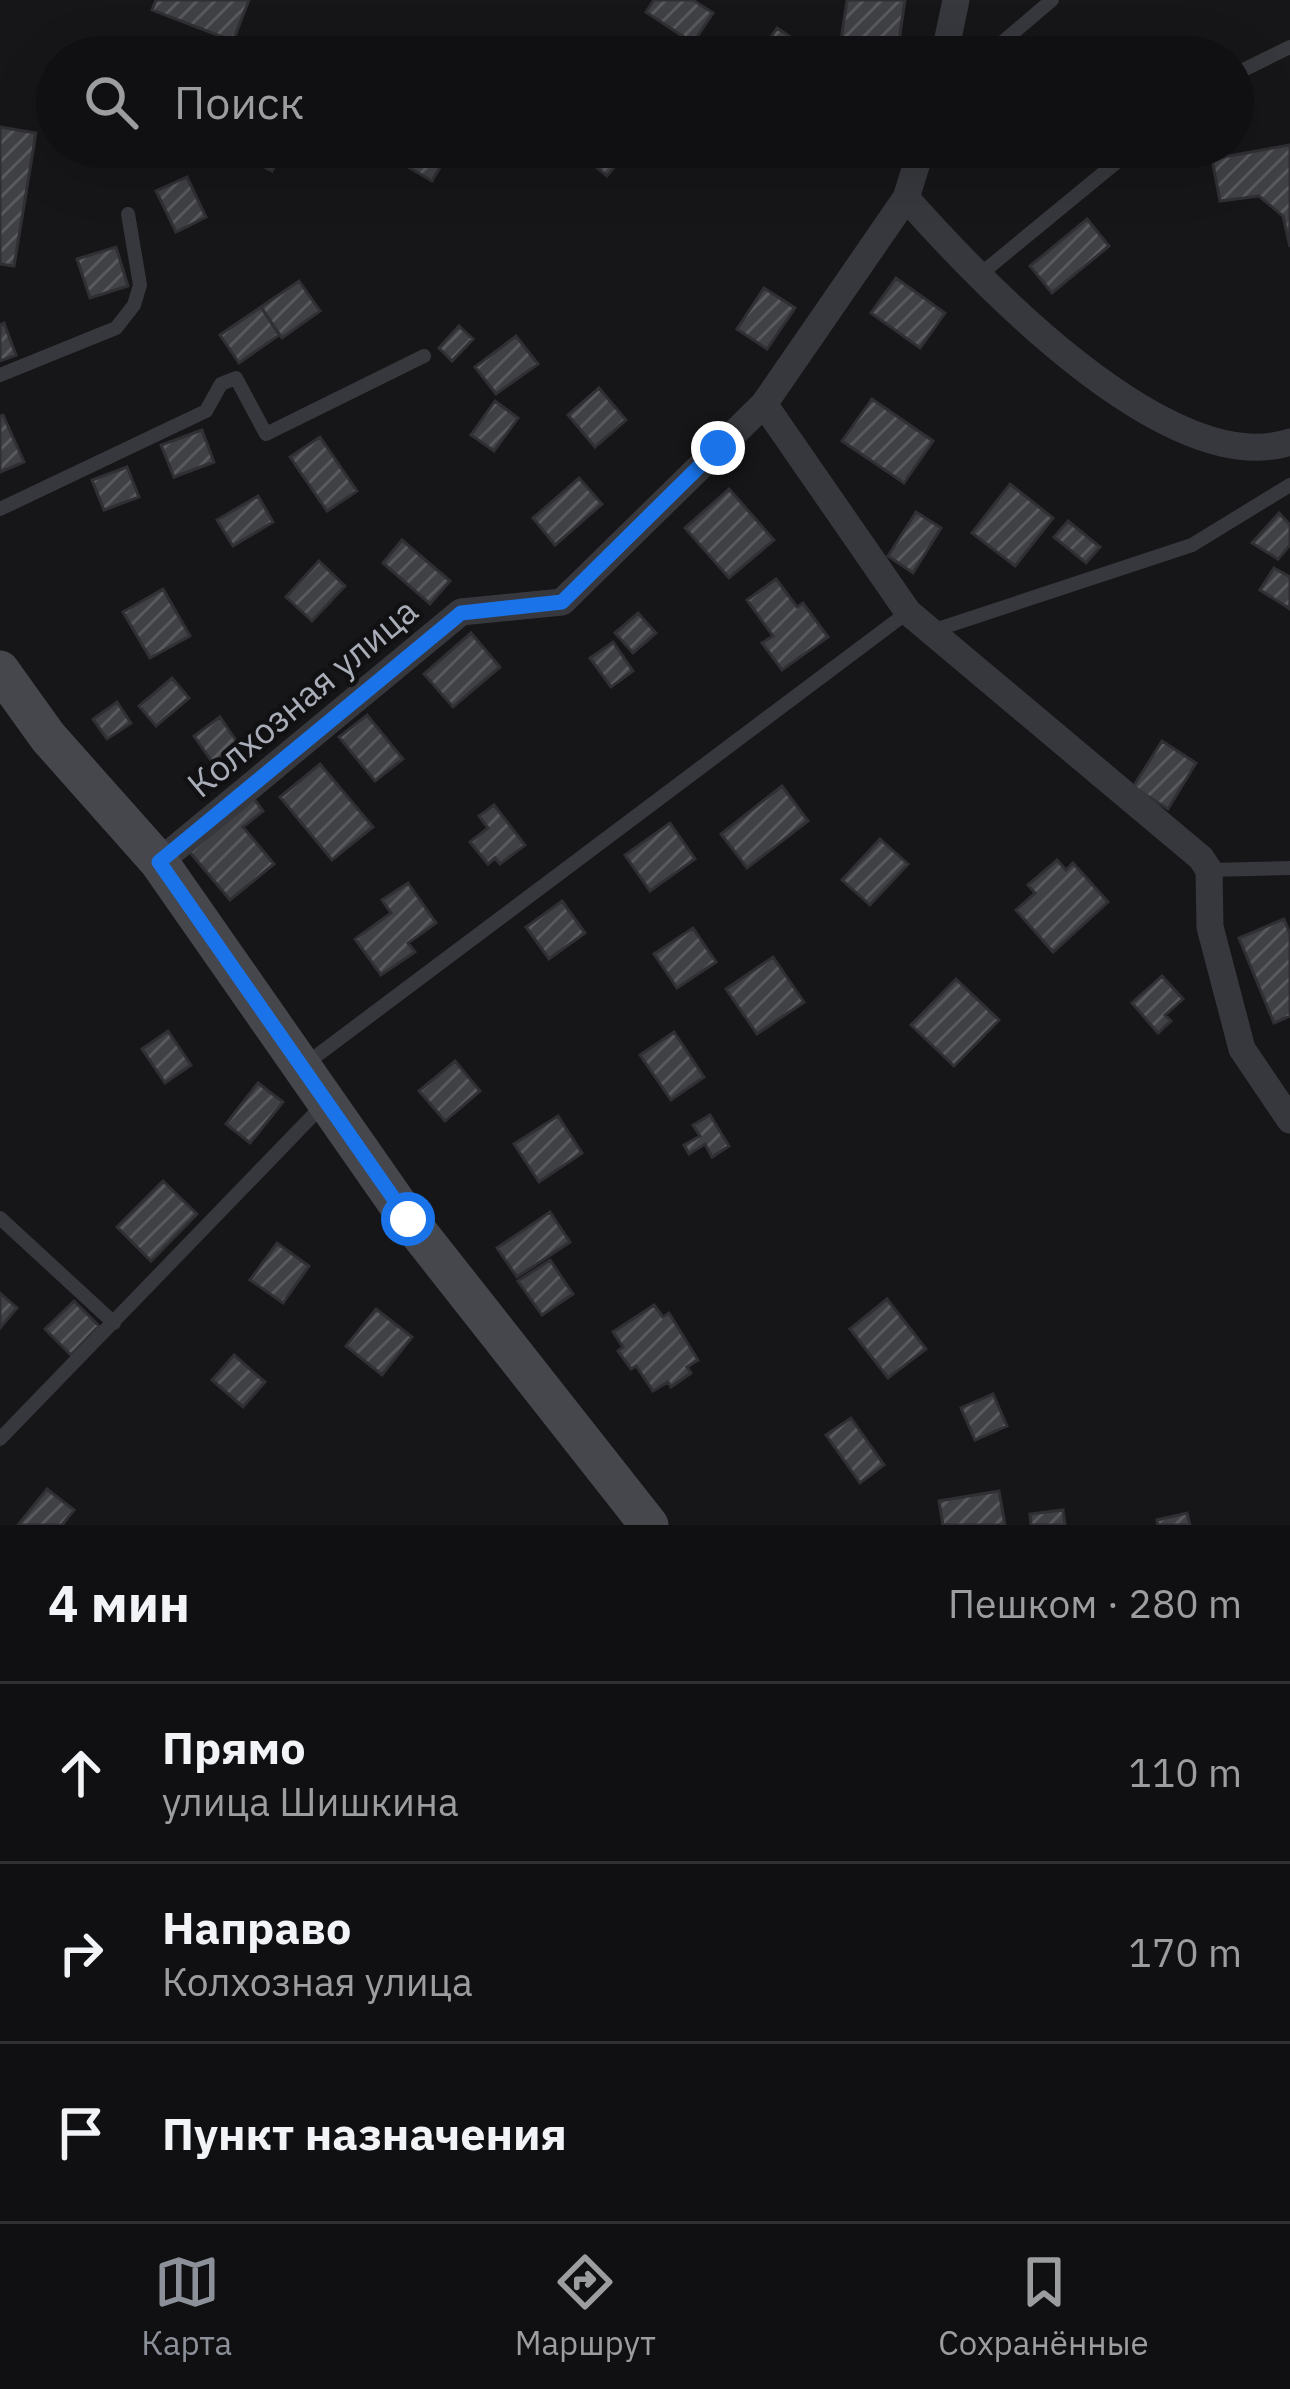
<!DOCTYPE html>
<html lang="ru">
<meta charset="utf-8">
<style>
:root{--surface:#101012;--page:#1e1e20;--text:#f1f3f6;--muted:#9c9d9f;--line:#303032;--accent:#8c9099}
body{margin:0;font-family:"IBM Plex Sans",sans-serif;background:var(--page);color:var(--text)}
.stop{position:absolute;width:36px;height:36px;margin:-27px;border:9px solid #1a73e8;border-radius:50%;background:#fff}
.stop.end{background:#1a73e8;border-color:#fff;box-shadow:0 3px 12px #0008}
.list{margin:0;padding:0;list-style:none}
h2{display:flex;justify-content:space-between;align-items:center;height:156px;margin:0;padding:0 48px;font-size:51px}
h2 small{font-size:39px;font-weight:400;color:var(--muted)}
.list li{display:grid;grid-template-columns:78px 1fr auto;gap:36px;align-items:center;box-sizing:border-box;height:180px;padding:0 48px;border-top:3px solid var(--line)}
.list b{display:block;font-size:45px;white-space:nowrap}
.list p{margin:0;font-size:39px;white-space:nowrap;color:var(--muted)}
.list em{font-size:39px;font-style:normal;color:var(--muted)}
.icon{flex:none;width:66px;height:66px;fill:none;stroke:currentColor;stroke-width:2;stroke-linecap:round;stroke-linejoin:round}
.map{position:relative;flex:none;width:1290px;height:1525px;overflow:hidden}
.search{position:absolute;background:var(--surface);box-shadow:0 12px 48px #0002;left:36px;right:36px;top:36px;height:132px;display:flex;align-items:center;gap:30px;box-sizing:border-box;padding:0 42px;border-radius:66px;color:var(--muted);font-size:45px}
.sheet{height:696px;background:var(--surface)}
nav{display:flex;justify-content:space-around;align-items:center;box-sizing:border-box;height:168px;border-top:3px solid var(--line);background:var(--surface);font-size:33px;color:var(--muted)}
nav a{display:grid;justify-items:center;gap:6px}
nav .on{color:var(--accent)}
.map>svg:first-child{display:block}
.building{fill:url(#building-hatch);stroke:#303034;stroke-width:3}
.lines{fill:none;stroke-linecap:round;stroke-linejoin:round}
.lane{stroke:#37383d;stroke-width:14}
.street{stroke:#37383d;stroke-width:27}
.secondary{stroke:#45474d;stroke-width:39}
.route{stroke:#1a73e8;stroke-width:15}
.labels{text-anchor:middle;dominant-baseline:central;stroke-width:9;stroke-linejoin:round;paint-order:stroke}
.street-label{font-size:36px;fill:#a8adb8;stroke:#111113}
</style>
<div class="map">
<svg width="1290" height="1525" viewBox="0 0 1290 1525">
<defs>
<pattern id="building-hatch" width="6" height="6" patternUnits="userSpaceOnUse" patternTransform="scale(3)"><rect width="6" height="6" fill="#404145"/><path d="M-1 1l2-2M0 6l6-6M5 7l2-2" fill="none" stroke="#595a5e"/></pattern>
</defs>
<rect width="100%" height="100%" fill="#161618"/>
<path class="building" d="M156 0H249L233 41 152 10Z
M654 0H693L713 13 693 43 646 12Z
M847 0H905L898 48 841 40Z
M777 28 813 52 810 57H758Z
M0 127 36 133 14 266 0 264Z
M1290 145V247L1283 216 1259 196 1220 201 1212 159Z
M227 147H285L272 171Z
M387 147H452L432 181 384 153Z
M571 147H631L607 176Z
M187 177 206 217 176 232 156 191Z
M1087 219 1109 246 1052 293 1030 266Z
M116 247 128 286 90 298 77 259Z
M896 278 945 313 920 348 871 313Z
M299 281 320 311 282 338 261 307Z
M764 288 795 308 767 349 737 329Z
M261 307 279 335 239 363 220 335Z
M4 323 16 355 0 361V325Z
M459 326 473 339 452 361 439 348Z
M516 336 538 364 496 394 475 367Z
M599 388 626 420 595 447 568 415Z
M872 399 933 441 904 483 842 441Z
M495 401 518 418 494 451 471 435Z
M3 415 24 462 0 472V416Z
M202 430 214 462 174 477 161 445Z
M320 437 357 491 327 511 290 457Z
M127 467 139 497 104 510 92 480Z
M579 478 602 504 555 545 533 518Z
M1010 484 1053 518 1015 566 972 533Z
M729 489 774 540 729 578 685 528Z
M258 496 273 522 233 546 217 520Z
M916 512 941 528 913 573 888 556Z
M1279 513 1290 525V545L1278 559 1252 543Z
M1068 521 1100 547 1086 563 1054 537Z
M402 540 450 581 430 604 383 563Z
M319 561 345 586 312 621 286 597Z
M1274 568 1290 577V609L1260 590Z
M776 579 797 607 803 603 828 637 782 670 762 643 773 636 747 600Z
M163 589 190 636 150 658 123 612Z
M638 613 656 633 633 653 615 633Z
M471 633 500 667 453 707 424 674Z
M613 642 633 671 611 687 590 658Z
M172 678 189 698 156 726 139 706Z
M117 702 131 723 107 739 93 719Z
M367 715 403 759 375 781 339 737Z
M220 717 239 745 213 763 194 736Z
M1162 741 1196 763 1168 809 1133 787Z
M320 764 373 827 332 860 280 797Z
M782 786 808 821 747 868 721 834Z
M252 796 263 811 243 827 274 864 230 900 188 850Z
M494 805 525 845 500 864 495 858 488 864 470 842 488 828 479 816Z
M670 823 695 859 650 891 625 855Z
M880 839 908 864 870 905 842 880Z
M1057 860 1066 870 1073 863 1108 902 1053 952 1016 910 1035 893 1028 885Z
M408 883 436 923 408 943 415 952 381 975 355 939 391 913 382 900Z
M562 901 585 933 549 959 526 927Z
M1284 919 1290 934V1016L1274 1023 1239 938Z
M693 928 716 962 677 988 654 954Z
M773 957 804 1002 757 1034 726 989Z
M1162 976 1183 999 1165 1015 1171 1021 1158 1033 1132 1003Z
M956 979 999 1020 954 1066 911 1025Z
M168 1031 191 1065 165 1083 142 1049Z
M674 1032 704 1077 671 1100 640 1055Z
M455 1061 480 1091 445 1121 419 1091Z
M258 1083 283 1102 250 1143 226 1124Z
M710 1115 729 1146 712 1157 705 1144 689 1154 684 1145 700 1136 693 1125Z
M558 1116 582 1153 539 1182 514 1144Z
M163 1181 197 1214 151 1261 117 1227Z
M550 1212 570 1242 517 1277 497 1248Z
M277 1243 309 1266 283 1303 250 1280Z
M550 1260 573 1294 542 1315 518 1281Z
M0 1293 17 1308 0 1328Z
M887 1299 926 1349 888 1378 850 1329Z
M74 1301 99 1326 71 1355 45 1329Z
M654 1305 663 1317 669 1313 698 1360 687 1367 691 1373 671 1387 668 1382 653 1391 636 1366 631 1369 618 1351 623 1347 613 1332Z
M376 1309 412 1337 382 1375 346 1346Z
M234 1355 265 1382 243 1407 212 1380Z
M993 1394 1007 1426 975 1440 961 1408Z
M851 1418 884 1465 860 1483 826 1435Z
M47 1489 74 1510 62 1525H18Z
M999 1491 1005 1525H943L939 1501Z
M1063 1510 1065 1525H1031L1030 1514Z
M1187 1513 1190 1525H1158L1157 1520Z"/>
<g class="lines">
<path class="lane" d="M985 57 1052 0
M1233 75 1290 47
M977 277 1135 147
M0 375 116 328 134 305 140 285 128 214
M0 509 206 411 221 384 236 378 266 434 424 356
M932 631 1192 545 1290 485
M1209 870 1290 868
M303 1066 908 612
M0 1218 114 1323
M0 1439 322 1106"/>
<path class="street" d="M944 57 956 0
M906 198C979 280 1169 482 1290 442
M764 404 908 612 1201 858 1209 870 1210 927 1242 1049 1290 1120
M159 862 461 612 562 602 764 404 906 198 922 147"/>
<path class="secondary" d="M0 670 48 737 159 862 408 1219 649 1525"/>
</g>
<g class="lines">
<path class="route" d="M408 1219 159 862 461 613 562 602 718 448"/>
</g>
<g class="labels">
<g class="street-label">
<text transform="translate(302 697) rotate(-40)">Колхозная улица</text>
</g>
</g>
</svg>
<div class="stop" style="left:408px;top:1219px"></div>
<div class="stop end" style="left:718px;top:448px"></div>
<div class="search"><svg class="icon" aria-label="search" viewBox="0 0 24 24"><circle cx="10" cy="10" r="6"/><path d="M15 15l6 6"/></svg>Поиск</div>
</div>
<section class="sheet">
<h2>4 мин<small>Пешком · 280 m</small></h2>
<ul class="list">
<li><svg class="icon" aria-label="ahead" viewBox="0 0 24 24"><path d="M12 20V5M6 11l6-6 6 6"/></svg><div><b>Прямо</b><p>улица Шишкина</p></div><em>110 m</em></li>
<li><svg class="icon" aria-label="right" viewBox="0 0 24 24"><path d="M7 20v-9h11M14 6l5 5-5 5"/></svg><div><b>Направо</b><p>Колхозная улица</p></div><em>170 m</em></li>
<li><svg class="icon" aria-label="arrive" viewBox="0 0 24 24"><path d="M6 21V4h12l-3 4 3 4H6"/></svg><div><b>Пункт назначения</b></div></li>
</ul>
</section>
<nav>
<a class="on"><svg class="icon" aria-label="map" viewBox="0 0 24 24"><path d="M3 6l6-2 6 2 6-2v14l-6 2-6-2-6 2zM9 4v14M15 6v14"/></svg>Карта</a>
<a><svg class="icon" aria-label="directions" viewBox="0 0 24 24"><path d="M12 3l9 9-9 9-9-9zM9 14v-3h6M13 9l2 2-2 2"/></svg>Маршрут</a>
<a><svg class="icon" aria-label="saved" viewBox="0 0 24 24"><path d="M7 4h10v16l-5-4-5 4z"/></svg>Сохранённые</a>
</nav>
